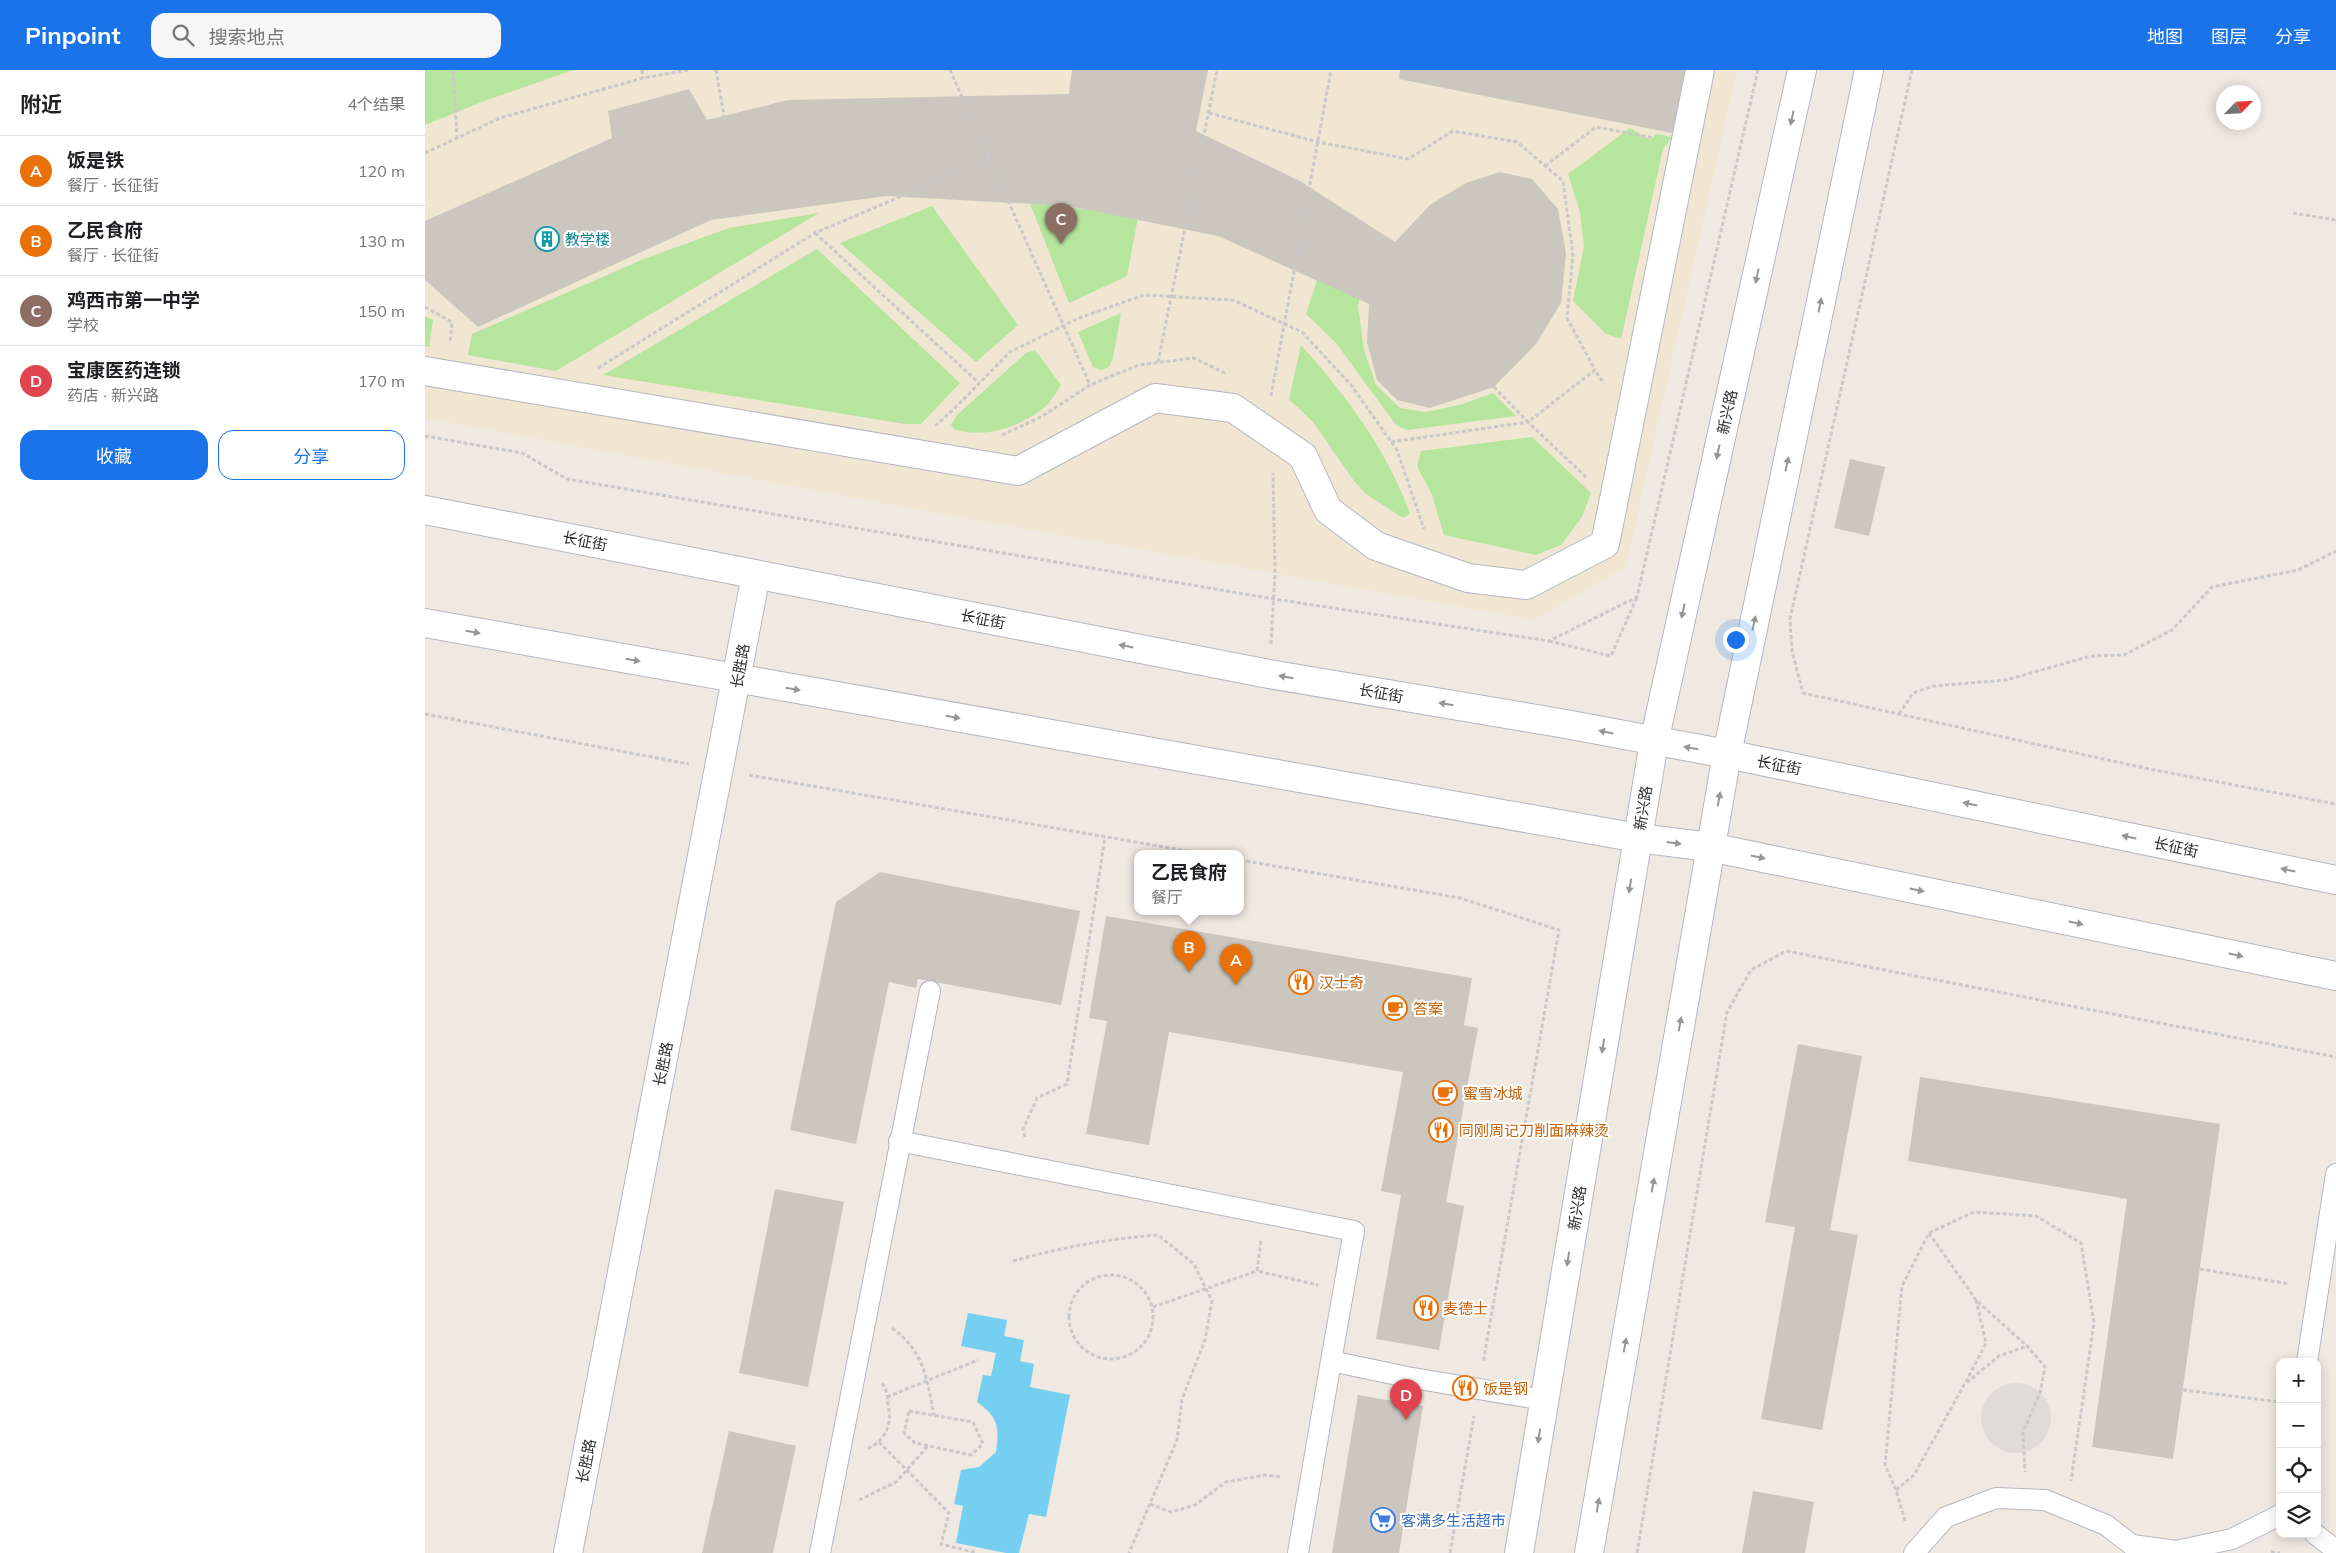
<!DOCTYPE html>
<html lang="zh">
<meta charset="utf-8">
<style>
:root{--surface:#fff;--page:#f6f6f6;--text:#202124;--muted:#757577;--line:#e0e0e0;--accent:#1a73e8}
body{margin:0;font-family:Mulish,"Noto Sans SC",sans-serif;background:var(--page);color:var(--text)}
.controls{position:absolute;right:15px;bottom:15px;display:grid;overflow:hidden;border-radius:10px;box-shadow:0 2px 12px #0003}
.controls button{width:45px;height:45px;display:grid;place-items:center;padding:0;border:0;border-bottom:1px solid var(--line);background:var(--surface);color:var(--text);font:25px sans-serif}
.compass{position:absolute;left:1791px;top:15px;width:45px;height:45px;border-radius:50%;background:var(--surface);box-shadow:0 2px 12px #0003;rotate:65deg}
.you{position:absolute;left:1310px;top:569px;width:18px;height:18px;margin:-12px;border:4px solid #fff;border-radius:50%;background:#1a73e8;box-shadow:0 0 0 8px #1a73e833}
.badge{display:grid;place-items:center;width:32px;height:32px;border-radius:50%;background:var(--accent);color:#fff;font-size:16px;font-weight:700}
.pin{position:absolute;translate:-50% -41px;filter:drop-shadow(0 1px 2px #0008)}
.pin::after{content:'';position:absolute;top:26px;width:18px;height:15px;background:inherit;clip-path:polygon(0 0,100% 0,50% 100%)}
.popup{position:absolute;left:709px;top:780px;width:110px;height:65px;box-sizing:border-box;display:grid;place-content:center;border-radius:10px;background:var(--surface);filter:drop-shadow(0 1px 4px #0005);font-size:16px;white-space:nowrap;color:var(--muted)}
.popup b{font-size:19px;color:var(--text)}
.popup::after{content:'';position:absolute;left:50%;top:100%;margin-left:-10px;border:10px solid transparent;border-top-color:var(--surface)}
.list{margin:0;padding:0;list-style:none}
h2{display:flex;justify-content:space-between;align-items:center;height:65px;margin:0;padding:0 20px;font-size:21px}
h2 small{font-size:16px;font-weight:400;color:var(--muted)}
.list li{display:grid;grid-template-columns:32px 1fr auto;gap:15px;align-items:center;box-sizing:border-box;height:70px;padding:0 20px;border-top:1px solid var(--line)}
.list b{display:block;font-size:19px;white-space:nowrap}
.list p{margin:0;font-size:16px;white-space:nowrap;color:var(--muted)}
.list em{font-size:16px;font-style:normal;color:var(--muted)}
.actions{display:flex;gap:10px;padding:15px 20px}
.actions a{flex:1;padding:11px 0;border:1px solid var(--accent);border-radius:15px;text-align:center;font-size:18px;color:var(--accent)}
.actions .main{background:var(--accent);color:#fff}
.icon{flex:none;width:28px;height:28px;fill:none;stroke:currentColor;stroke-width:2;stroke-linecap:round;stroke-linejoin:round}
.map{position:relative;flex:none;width:1911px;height:1483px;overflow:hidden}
header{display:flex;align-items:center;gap:30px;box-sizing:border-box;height:70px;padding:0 25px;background:var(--accent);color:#fff}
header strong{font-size:24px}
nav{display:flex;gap:28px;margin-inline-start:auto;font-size:18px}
.search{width:350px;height:45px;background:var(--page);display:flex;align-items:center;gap:12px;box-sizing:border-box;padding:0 18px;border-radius:15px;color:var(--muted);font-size:19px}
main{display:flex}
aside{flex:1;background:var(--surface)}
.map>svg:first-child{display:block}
.education{fill:#f0e6d1}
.green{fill:#b6e59e}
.plaza{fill:#dfdcd8}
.water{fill:#75cff0}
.building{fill:#cbc7bf}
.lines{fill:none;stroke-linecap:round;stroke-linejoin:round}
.service-casing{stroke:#b4b7c1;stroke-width:22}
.minor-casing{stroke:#b4b7c1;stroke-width:30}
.secondary-casing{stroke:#b4b7c1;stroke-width:30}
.path{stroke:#c9c9c9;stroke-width:3;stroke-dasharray:4 2.5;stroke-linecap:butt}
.service{stroke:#fff;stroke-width:20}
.minor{stroke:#fff;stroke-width:28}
.secondary{stroke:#fff;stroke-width:28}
.oneway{fill:#969696}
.labels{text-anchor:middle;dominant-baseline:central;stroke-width:4;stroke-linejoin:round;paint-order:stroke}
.culture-label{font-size:15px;fill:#0d838f;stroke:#fff;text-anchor:start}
.street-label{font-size:15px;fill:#2e2e2e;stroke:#fff}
.food-label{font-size:15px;fill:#c56008;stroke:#fff;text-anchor:start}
.shop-label{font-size:15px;fill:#366cbe;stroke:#fff;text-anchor:start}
</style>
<header>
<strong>Pinpoint</strong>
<div class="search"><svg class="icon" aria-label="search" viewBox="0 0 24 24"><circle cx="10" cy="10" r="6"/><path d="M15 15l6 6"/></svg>搜索地点</div>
<nav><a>地图</a><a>图层</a><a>分享</a></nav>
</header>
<main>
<aside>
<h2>附近<small>4个结果</small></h2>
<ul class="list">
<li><span class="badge" style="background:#e8710a">A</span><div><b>饭是铁</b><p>餐厅 · 长征街</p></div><em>120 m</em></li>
<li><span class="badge" style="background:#e8710a">B</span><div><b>乙民食府</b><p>餐厅 · 长征街</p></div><em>130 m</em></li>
<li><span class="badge" style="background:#8d6e63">C</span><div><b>鸡西市第一中学</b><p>学校</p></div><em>150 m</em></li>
<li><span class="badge" style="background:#e0444e">D</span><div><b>宝康医药连锁</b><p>药店 · 新兴路</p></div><em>170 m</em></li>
</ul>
<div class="actions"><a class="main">收藏</a><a>分享</a></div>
</aside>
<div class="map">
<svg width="1911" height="1483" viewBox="0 0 1911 1483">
<rect width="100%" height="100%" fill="#efe9e1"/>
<path class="education" d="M0 0H1312L1201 496 1110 550 489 439 0 348Z"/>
<path class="green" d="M0 0H148L62 30 0 55Z
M1205 58 1225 70 1231 64 1247 67 1238 79 1196 269 1181 264 1148 231 1159 176 1155 142 1143 104Z
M604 131 713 147 702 206 644 233Z
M507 136 593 255 551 292 415 173Z
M394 143 131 301 43 285 47 264 219 189 304 158Z
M392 179 535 313 496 354H480L178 305Z
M894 204 936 224 933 236 939 280 951 315 975 338 1001 342 1038 334 1068 323 1091 346 982 360 971 355 911 273 881 244Z
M696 243 688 288 684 297 677 300 668 297 653 262Z
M0 246 8 250 4 277 0 276Z
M876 275C920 324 963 381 985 444L978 448 941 424 929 411 888 352 864 329Z
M610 280 636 315C632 321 628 329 623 334 599 356 560 370 529 359L526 355 532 345 601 283Z
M1107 367 1166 423 1157 447 1136 475 1111 485 1019 465 1007 425 992 396 996 381Z"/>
<path class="plaza" d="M1556 1348a35 35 0 1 1 70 0a35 35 0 1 1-70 0Z"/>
<path class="water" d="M543 1243 582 1250 579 1266 599 1270 595 1291 609 1294 605 1317 645 1325 621 1447 604 1444 594 1483H581L531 1473 538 1436 529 1434 536 1400 554 1397 571 1382C574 1356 574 1348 552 1332L558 1305 566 1306 571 1283 536 1276Z"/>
<path class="building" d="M647 0H783L771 61 875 111 970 172 1006 134 1041 113 1075 102 1107 109 1133 139 1141 183 1136 233 1111 274 1069 317 1005 338 972 330 952 310 942 272 944 234 793 166 644 136 461 126 286 150 53 257 0 210V151L187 68 183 41 264 19 282 50 363 30 644 24Z
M975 0H1273L1262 66 974 9Z
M1425 389 1460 397 1444 466 1409 458Z
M455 802 655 841 636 935 493 909 491 918 464 912 431 1074 365 1060 411 832Z
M681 846 1047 908 1039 955 1053 958 1021 1132 1039 1136 1014 1280 951 1269 976 1125 956 1121 978 1002 744 962 724 1075 661 1064 682 951 664 948Z
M1373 974 1437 986 1405 1160 1433 1165 1397 1360 1336 1349 1370 1157 1340 1152Z
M1495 1007 1795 1054 1748 1389 1667 1377 1702 1129 1483 1091Z
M350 1119 419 1132 383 1317 314 1303Z
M933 1325 998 1336 974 1483H907Z
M304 1361 371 1376 348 1483H277Z
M1328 1421 1389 1432 1380 1483H1317Z"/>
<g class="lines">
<defs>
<path id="service" d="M474 1071 929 1161 906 1291 982 1307 1119 1330
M1882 1292 1911 1104
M1890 1464 1911 1480
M395 1483 505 921
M873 1483 906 1291
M1489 1483 1521 1447 1571 1428 1620 1430 1681 1455 1707 1475 1751 1481 1807 1469 1855 1445"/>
<path id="minor" d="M0 301 593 401 730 328 808 338 878 386 903 440 951 476 1043 508 1101 515 1180 474 1275 0
M143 1483 331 505"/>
<path id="secondary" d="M0 440 844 604 1135 653 1302 684 1911 810
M0 553 1213 768 1285 777 1911 906
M1094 1483 1229 672 1377 0
M1164 1483 1302 684 1444 0"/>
</defs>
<use href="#service" class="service-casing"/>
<use href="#minor" class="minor-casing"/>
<use href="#secondary" class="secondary-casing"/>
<path class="path" d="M28 0 32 68
M217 0 218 8
M291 0 299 46
M525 0 665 315
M1487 0 1365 549 1367 581 1378 623 1724 699 1911 734
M784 43 893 72 983 89 1028 61 1092 72 1138 111 1148 185 1142 248 1170 300
M0 83 75 48 218 8 263 0
M1120 96 1171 57 1229 68
M1868 143 1911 150
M390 163 554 313
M0 237 27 252 25 273
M733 292 792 0
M173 298 390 163 564 89
M1069 317 1103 352 1170 300 1179 314
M846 326 906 0
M510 356 528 340 585 282 654 248 719 225 808 230 877 262 926 315 972 380 999 459
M577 365 616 347 665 315 714 295 769 288 802 304
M0 366 97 383 142 409 849 529 1124 571 1212 527 1333 0
M966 372 1103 352 1162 408
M1124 571 1186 586 1212 527
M846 574 850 504 848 403
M0 644 264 694
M1474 644 1488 623 1508 616 1581 610 1666 586 1699 585 1747 560 1787 517 1873 500 1911 481
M324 705 774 783
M815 790 1035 828 1134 860 1058 1293
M600 1067 598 1059 612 1028 642 1014 680 767
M1504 1163 1551 1230 1602 1276 1620 1297 1615 1323 1598 1362 1600 1402
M836 1171 832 1201 893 1215
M588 1191C638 1177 682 1169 733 1165L769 1194 787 1231 780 1270 757 1329 752 1370 704 1483
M1775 1199 1865 1214
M644 1247a42 42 0 1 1 84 0a42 42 0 1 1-84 0Z
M728 1237 832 1201
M467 1258C499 1281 502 1309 509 1345
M1541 1312 1561 1273 1551 1230
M1758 1320 1855 1332
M462 1327 553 1290
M484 1341 548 1352 558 1374 546 1385 490 1373 479 1363Z
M454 1372 524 1443 516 1474 552 1483
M443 1379C462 1368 467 1355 463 1334 462 1325 462 1319 456 1312
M1471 1420 1489 1405 1539 1315 1574 1286 1602 1276
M434 1430 471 1412 503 1376
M725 1434 746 1442 770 1435 801 1412 840 1405 857 1407
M1480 1451 1471 1420 1460 1395 1477 1216 1504 1163 1549 1142 1611 1146 1656 1173 1669 1253 1646 1411
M1846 1482 1855 1483
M1025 1483 1049 1346
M1212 1483 1302 942 1326 900 1361 881 1911 987"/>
<use href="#service" class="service"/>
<use href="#minor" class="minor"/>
<use href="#secondary" class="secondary"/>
</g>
<defs><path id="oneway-solid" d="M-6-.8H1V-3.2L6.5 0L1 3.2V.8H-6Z" transform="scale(1.25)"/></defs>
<g class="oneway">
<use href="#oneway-solid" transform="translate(1367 48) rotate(102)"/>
<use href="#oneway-solid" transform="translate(1332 206) rotate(102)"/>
<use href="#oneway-solid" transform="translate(1395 235) rotate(-78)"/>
<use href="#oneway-solid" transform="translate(1293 382) rotate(102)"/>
<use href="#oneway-solid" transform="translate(1362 394) rotate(-78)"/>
<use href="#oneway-solid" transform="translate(1258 541) rotate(102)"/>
<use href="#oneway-solid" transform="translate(1329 553) rotate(-78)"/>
<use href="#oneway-solid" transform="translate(48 562) rotate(10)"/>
<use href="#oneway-solid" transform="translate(701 576) rotate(-169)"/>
<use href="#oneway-solid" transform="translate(208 590) rotate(10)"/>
<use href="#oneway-solid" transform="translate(861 607) rotate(-170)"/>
<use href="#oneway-solid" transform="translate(368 619) rotate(10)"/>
<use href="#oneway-solid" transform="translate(1021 634) rotate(-170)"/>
<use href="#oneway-solid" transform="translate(528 647) rotate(10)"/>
<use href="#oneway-solid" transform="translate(1181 662) rotate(-169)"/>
<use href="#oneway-solid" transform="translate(1266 678) rotate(-170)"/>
<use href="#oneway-solid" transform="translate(1294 729) rotate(-80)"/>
<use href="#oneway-solid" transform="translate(1545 734) rotate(-168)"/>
<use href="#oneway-solid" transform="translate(1704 767) rotate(-168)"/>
<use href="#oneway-solid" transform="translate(1249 773) rotate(7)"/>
<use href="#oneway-solid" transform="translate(1333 787) rotate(12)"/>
<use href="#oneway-solid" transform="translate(1863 800) rotate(-168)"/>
<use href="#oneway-solid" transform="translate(1205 816) rotate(99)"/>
<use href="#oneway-solid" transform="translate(1492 820) rotate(12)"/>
<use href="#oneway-solid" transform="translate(1651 853) rotate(12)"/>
<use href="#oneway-solid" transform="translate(1811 885) rotate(12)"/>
<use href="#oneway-solid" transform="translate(1255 954) rotate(-80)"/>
<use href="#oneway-solid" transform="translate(1178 976) rotate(99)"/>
<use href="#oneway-solid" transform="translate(1228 1115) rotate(-80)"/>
<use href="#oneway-solid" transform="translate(1143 1189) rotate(99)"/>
<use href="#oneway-solid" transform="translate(1200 1275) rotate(-80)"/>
<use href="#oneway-solid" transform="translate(1114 1366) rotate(99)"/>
<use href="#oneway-solid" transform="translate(1173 1435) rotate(-80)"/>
</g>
<defs>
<symbol id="building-ring" viewBox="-11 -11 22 22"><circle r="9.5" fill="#fff" stroke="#0f9aa8" stroke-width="1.5"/><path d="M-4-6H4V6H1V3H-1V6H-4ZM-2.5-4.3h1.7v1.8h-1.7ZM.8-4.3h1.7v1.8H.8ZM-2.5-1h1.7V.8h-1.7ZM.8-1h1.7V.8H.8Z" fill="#0f9aa8"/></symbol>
<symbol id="restaurant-ring" viewBox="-11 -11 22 22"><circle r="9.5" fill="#fff" stroke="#e8710a" stroke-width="1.5"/><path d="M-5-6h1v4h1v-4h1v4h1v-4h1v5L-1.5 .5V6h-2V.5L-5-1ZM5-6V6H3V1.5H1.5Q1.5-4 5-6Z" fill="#e8710a"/></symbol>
<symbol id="cafe-ring" viewBox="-11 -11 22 22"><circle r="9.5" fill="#fff" stroke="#e8710a" stroke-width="1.5"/><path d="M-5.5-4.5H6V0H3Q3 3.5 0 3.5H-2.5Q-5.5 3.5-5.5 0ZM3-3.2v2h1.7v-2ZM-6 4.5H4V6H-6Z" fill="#e8710a"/></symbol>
<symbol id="supermarket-ring" viewBox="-11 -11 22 22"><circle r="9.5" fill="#fff" stroke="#3f7fe0" stroke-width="1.5"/><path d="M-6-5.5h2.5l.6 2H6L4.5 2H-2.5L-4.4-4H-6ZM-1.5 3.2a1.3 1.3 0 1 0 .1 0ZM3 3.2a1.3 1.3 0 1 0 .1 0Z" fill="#3f7fe0"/></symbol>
</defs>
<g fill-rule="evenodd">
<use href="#building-ring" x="108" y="155" width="28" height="28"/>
<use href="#restaurant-ring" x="862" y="898" width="28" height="28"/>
<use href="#cafe-ring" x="956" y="924" width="28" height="28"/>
<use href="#cafe-ring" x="1006" y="1009" width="28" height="28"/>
<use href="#restaurant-ring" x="1002" y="1046" width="28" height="28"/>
<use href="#restaurant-ring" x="987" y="1224" width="28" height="28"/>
<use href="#restaurant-ring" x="1026" y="1304" width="28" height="28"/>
<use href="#supermarket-ring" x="944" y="1436" width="28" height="28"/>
</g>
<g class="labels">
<g class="culture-label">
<text x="140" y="169">教学楼</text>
</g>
<g class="street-label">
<text transform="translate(1302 342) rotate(-78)">新兴路</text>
<text transform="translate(160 471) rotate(11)">长征街</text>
<text transform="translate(558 549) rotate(11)">长征街</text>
<text transform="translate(315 596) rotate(-80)">长胜路</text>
<text transform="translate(956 623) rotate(10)">长征街</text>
<text transform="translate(1354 695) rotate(11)">长征街</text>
<text transform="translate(1218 738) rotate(-81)">新兴路</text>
<text transform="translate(1751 777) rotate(12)">长征街</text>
<text transform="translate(238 994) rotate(-79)">长胜路</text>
<text transform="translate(1152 1138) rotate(-81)">新兴路</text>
<text transform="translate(161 1391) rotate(-79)">长胜路</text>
</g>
<g class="food-label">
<text x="894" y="912">汉士奇</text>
<text x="988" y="938">答案</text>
<text x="1038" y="1023">蜜雪冰城</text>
<text x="1034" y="1060">同刚周记刀削面麻辣烫</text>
<text x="1018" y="1238">麦德士</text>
<text x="1058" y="1318">饭是钢</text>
</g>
<g class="shop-label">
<text x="976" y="1450">客满多生活超市</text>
</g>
</g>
</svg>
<div class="controls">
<button>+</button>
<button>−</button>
<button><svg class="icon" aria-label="locate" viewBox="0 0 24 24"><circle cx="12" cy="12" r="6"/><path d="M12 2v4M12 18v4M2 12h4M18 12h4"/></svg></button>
<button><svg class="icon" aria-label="layers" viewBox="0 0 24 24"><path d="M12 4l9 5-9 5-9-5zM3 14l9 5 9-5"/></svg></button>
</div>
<svg class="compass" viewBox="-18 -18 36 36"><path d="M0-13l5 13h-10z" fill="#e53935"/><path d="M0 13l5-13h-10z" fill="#757577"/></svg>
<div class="you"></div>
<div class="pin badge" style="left:811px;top:915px;background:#e8710a">A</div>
<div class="pin badge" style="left:764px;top:902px;background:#e8710a">B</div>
<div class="popup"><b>乙民食府</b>餐厅</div>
<div class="pin badge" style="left:636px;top:174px;background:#8d6e63">C</div>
<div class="pin badge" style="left:981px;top:1350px;background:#e0444e">D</div>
</div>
</main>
